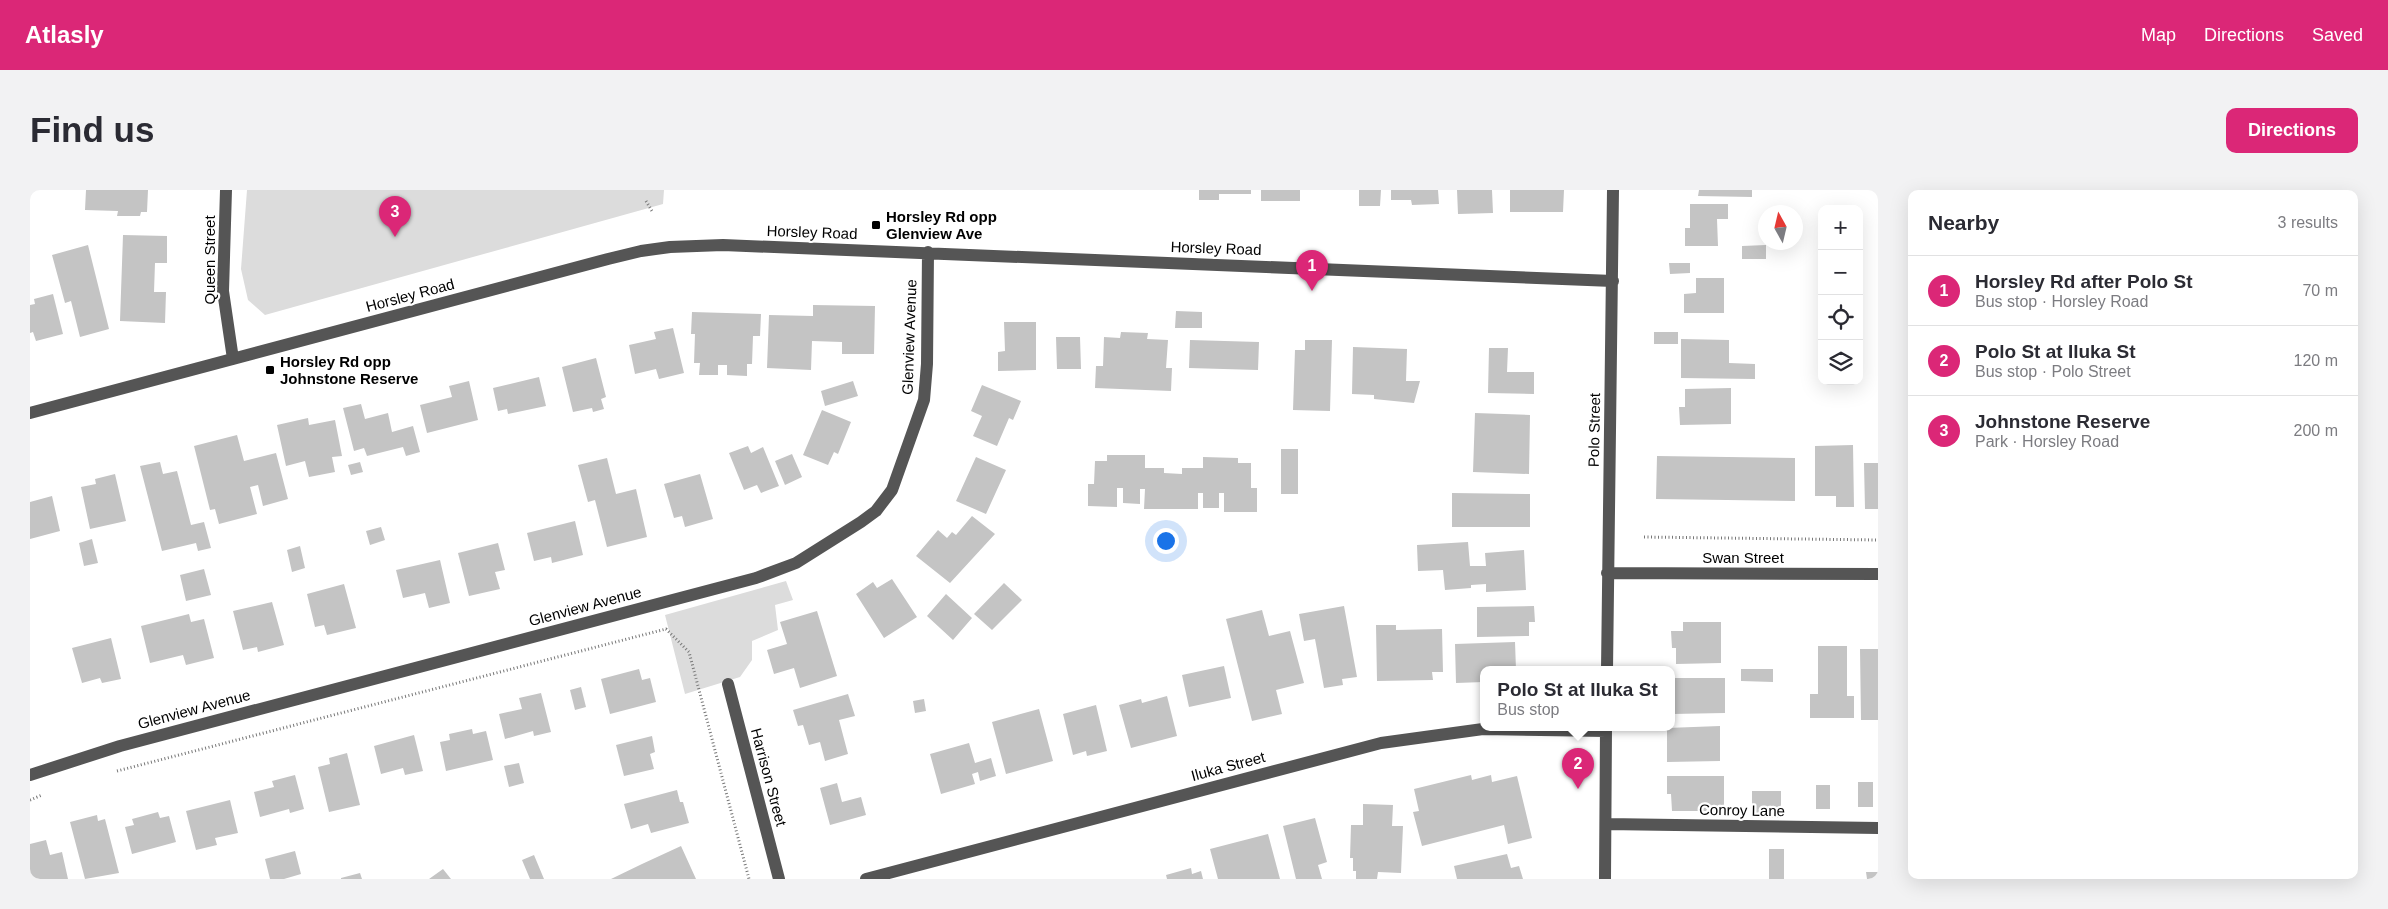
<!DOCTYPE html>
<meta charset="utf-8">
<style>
:root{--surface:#fff;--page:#f2f2f3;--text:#2b2b33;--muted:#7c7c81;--line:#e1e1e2;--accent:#db2777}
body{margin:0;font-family:Helvetica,sans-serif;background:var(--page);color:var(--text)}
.controls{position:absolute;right:15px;top:15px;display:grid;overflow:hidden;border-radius:10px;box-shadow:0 5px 20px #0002}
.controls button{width:45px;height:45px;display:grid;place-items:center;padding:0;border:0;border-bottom:1px solid var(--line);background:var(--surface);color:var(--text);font:25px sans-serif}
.compass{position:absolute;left:1728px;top:15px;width:45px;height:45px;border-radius:50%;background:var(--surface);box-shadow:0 5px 20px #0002;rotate:352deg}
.you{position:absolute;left:1135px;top:350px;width:18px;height:18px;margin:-12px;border:4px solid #fff;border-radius:50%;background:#1a73e8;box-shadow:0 0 0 8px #1a73e833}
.badge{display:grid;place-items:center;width:32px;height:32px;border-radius:50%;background:var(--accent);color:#fff;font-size:16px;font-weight:700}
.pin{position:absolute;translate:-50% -41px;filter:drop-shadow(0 1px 2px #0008)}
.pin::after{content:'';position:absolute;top:26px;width:18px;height:15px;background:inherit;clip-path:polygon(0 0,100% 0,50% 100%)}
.popup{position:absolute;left:1450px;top:476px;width:195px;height:65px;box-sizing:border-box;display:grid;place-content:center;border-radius:10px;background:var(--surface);filter:drop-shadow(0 1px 4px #0005);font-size:16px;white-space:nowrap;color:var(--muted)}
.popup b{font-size:19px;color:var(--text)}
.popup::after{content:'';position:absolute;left:50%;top:100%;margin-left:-10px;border:10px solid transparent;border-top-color:var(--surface)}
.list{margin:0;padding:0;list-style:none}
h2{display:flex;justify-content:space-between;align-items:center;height:65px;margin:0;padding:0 20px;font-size:21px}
h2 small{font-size:16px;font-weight:400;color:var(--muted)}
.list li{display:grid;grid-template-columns:32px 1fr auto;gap:15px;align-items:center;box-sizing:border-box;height:70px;padding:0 20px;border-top:1px solid var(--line)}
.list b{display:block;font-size:19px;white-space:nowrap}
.list p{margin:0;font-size:16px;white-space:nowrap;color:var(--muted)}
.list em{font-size:16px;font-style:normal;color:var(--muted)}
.icon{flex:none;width:28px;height:28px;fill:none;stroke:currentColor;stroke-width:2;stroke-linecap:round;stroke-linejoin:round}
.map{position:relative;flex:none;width:1848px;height:689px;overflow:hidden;border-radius:10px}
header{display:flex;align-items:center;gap:30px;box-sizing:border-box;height:70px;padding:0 25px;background:var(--accent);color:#fff}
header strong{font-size:24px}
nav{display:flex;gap:28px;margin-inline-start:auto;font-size:18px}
.intro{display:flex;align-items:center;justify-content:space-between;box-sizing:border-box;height:120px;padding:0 30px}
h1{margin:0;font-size:35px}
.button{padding:12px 22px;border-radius:10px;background:var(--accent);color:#fff;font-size:18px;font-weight:700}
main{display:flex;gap:30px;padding:0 30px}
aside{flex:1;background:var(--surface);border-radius:10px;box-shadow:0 5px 20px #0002}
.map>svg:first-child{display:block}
.green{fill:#dcdcdc}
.building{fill:#c4c4c4}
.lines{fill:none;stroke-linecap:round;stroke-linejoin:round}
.path{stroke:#777;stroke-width:3;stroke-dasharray:1 2.5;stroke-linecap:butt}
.minor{stroke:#555;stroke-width:12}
.poi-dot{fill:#000;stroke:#fff;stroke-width:2}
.labels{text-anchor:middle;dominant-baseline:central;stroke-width:4.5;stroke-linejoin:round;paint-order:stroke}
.poi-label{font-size:15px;font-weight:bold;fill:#000;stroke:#fff;text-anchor:start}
.street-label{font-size:15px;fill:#000;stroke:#fff}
</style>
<header>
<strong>Atlasly</strong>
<nav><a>Map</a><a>Directions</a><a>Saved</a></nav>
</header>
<div class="intro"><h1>Find us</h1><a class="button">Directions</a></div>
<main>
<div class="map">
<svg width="1848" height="689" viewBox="0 0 1848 689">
<rect width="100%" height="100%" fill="#fff"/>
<path class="green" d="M217 0H634L633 14 235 125 218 110 211 79Z
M756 391 763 410 745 415 748 440 722 451V470L710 487 655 504 635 425Z"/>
<path class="building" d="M56 0H118L117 22H111L110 26H87L88 21 55 20Z
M1169 0H1221V4H1189V10H1169Z
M1231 0H1270V11H1231Z
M1329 0H1351L1350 16H1329Z
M1361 0H1408L1409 14 1382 15 1381 10H1361Z
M1427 0H1462L1463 23 1428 24Z
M1480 0H1534L1533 22H1480Z
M1669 0H1722V7L1668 6Z
M1660 14H1698V29H1687L1688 56H1655V38H1660Z
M93 45 137 46V73H125L124 102H136L135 133 90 131Z
M58 55 79 139 50 147 41 111 35 113 22 65Z
M1736 55V69H1712V56Z
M1639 73H1660V83L1640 84Z
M1666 88H1694V123H1654V104L1666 103Z
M23 104 33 144 6 151 3 142 0 143V115L5 114 4 109Z
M783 115 845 116 844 164H812V152L782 151 781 180 737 178 739 125 783 126Z
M1146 121 1172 122V138H1145Z
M662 122 731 124 730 146H723L722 174H717V186L697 185V175H688V185H669L670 173H664L665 144H661Z
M974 132H1006V180L968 181V162L975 161Z
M643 138 654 183 629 189 626 179 605 184 599 155 626 149 624 142Z
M1091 142 1118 143 1117 149 1138 150 1136 178H1142L1141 201 1065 198 1066 176H1073L1074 147 1090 148Z
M1624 142H1648V154H1624Z
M1026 147H1050L1051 179H1027Z
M1651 149 1699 150V173L1725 174V189L1651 188Z
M1160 150 1229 152 1228 180 1159 178Z
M1275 150H1302L1300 221 1263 220 1265 160H1275Z
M1323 157 1377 159 1376 191H1390L1384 213 1344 209V205L1322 204Z
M1459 158H1478L1477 182H1504V204L1458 203Z
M566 168 576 207 571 209 574 219 563 222 562 218 543 222 532 177Z
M509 187 516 216 478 224 477 219 468 221 463 198Z
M439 191 448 230 397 243 390 215 422 207 419 196Z
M823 191 828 206 795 216 791 201Z
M952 195 991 211 983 230 979 228 967 256 943 246 952 226 941 221Z
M1701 198V234L1650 235 1649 217H1655V199Z
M331 214 335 229 358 223 362 242 383 236 390 262 376 266 373 257 337 266 334 258 324 261 313 218Z
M792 220 821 232 808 264 804 262 798 275 773 265Z
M1445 223 1500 225 1499 284 1443 282Z
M278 228 279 235 305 230 312 266 302 267 305 282 279 287 275 271 256 276 247 235Z
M207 245 214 271 246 263 258 309 233 316 228 295 220 297 227 324 189 334 185 319 180 320 164 256Z
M1823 255 1824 317H1806V306H1785V256Z
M718 256 721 263 733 257 749 296 731 303 727 295 714 300 699 263Z
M1251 259H1268V304H1251Z
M762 264 772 287 755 295 745 271Z
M1077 265H1115V278H1134V283L1152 284V278H1173V267L1208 268V273H1221V298H1227V322H1194V303H1189V318H1173V303H1168V319H1114L1115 299H1110V314L1093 313V298H1087V317L1058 316V294H1064L1065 271H1077Z
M1627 266 1765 268V311L1626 309Z
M946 267 976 280 956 324 926 311Z
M577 268 586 304 606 299 617 347 577 357 565 310 558 312 548 275Z
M130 272 133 284 147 281 161 335 174 332 181 358 168 361 166 353 132 361 110 276Z
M330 272 333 282 321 285 318 275Z
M1834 273H1848V319H1835Z
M85 284 96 331 60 339 51 297 66 294 65 289Z
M670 284 683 329 655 337 652 326 644 328 634 294Z
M1422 303 1500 304V337H1422Z
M22 306 30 341 0 349V312Z
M942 326 965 344 920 393 886 366 908 340 917 348 922 342 926 345Z
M545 331 553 365 522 373 521 367 504 371 497 343Z
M351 337 355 350 340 355 336 341Z
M62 349 68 373 54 376 49 353Z
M1438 352 1440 376H1456L1455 363 1494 360 1496 400 1456 402V394L1441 395V398L1415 400 1413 380 1388 381 1387 355Z
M468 353 475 380 465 382 470 399 439 406 428 363Z
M270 356 275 378 262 382 257 360Z
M410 370 420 413 399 418 395 403 373 408 366 380Z
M174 379 181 405 156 411 150 385Z
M862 389 887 427 854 448 826 404 843 392 847 398Z
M974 393 992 410 962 440 944 424Z
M314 394 326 438 297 445 294 435 285 437 277 404Z
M916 404 942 428 923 450 897 426Z
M242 412 254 455 228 462 227 457 213 460 203 421Z
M1314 416 1327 487 1312 489 1313 495 1294 498 1285 449 1274 451 1269 424Z
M1504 416 1505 432H1499V446L1447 447V417Z
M1232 420 1239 446 1260 441 1274 493 1246 500 1252 524 1222 531 1196 429Z
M787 421 807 486 770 498 764 478 744 484 737 460 757 454 750 432Z
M159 424 161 432 174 429 184 468 156 475 153 465 120 473 111 436Z
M1653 432H1691V473L1646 474V458H1642L1641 441H1653Z
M1346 435H1366V440L1412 439 1413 482H1402L1403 490 1347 491Z
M81 448 91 489 72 493 70 488 52 493 42 458Z
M1485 452 1486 480H1454V492L1426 493 1425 454Z
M1788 456H1817V506H1824V528H1780V504H1788Z
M1830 459H1848V530H1831Z
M1194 476 1201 508 1159 517 1152 485Z
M609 479 612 490 620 488 626 512 580 524 571 489Z
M1711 479H1743V492L1711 491Z
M1642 488H1695V523L1642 524Z
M551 497 556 517 545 520 540 500Z
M511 503 521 542 504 546 503 541 475 549 469 524 492 519 489 508Z
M818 504 825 526 809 530 818 564 795 571 790 552 779 555 773 535 768 536 763 520Z
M1137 506 1147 546 1101 558 1089 515 1111 509 1112 513Z
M894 509 896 521 885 523 883 511Z
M1066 515 1077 561 1057 566 1056 561 1043 565 1033 524Z
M1009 519 1023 571 976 584 962 532Z
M1690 536V571L1637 572V538Z
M442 539 443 544 456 541 463 570 416 581 410 552 420 550 419 544Z
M384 545 393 581 375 585 373 578 351 584 344 556Z
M622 546 625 562 620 564 624 579 594 586 586 555Z
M939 553 945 573 961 568 966 586 950 591 948 582 942 584 945 594 911 604 900 564Z
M317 563 330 615 299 622 288 577 300 574 299 568Z
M489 573 494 593 479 597 474 576Z
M265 585 274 619 260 623 259 619 230 627 224 602 244 597 242 591Z
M1441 585 1442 590 1461 585 1462 592 1487 586 1502 648 1478 654 1474 635 1392 656 1383 622 1389 621 1384 599Z
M1637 586H1694V621H1642L1641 604H1637Z
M1828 592H1843V617H1828Z
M807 593 812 612 831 607 836 625 800 635 790 598Z
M1786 595H1800V619H1786Z
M647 600 650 612H653L659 633 621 643 618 634 601 639 594 614Z
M1722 601H1751V628H1722Z
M200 610 208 643 185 648 187 655 166 660 156 621Z
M1333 614 1363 615 1362 636H1373L1371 683 1348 682 1347 689H1326V681H1323V668H1320L1321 635H1333Z
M128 622 130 628 139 626 146 652 102 664 95 637 104 635 102 629Z
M67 625 68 631 75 629 89 683 55 689 40 632Z
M1285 628 1297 672 1288 675 1292 689H1266L1253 636Z
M1238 644 1250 689H1188L1180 659Z
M16 650 20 665 32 662 38 689H0V654Z
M651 656 666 689H581L612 674Z
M1739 659H1754V689H1739Z
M265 661 271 684 254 689H240L235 669Z
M1477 664 1481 678 1489 676 1493 689H1427L1424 676Z
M504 665 514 689H500L492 670Z
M1161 678 1162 684 1171 681 1173 689H1137L1136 685Z
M413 679 421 689H399Z
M1836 682H1848V689H1837Z
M330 683 332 689H311V688Z"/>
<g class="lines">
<path class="path" d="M616 11 622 21
M1614 347 1848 350
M87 581 636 439 659 462 719 689
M0 610 12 605"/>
<path class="minor" d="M196 0 193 101 203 169
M0 223 578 69 611 61 640 57 693 55 1583 91
M1577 383 1848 384
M1577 480 1583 0
M698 494 749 689
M0 585 90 556 726 388 766 373 831 332 846 321 862 300 894 210 897 174 898 62
M1576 634 1848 638
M836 689 1351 553 1453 539 1576 541
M1575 689 1576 538"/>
</g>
<g class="poi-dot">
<rect x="841" y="30" width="10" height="10" rx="2.5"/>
<rect x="235" y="175" width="10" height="10" rx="2.5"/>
</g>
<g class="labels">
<g class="poi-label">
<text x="856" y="26">Horsley Rd opp<tspan x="856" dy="17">Glenview Ave</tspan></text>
<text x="250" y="171">Horsley Rd opp<tspan x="250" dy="17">Johnstone Reserve</tspan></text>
</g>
<g class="street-label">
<text transform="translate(782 42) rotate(2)">Horsley Road</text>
<text transform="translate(1186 58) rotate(2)">Horsley Road</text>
<text transform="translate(179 70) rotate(-90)">Queen Street</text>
<text transform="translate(380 105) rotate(-15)">Horsley Road</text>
<text transform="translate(879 147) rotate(-88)">Glenview Avenue</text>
<text transform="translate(1564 240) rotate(-89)">Polo Street</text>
<text x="1713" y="367">Swan Street</text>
<text transform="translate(555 416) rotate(-15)">Glenview Avenue</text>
<text transform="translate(164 519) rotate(-15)">Glenview Avenue</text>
<text transform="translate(1198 576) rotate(-15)">Iluka Street</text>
<text transform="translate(739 587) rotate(75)">Harrison Street</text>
<text transform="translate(1712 620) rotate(1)">Conroy Lane</text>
</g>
</g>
</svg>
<div class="controls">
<button>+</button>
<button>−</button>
<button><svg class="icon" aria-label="locate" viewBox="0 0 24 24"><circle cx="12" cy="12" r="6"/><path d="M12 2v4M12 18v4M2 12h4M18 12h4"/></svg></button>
<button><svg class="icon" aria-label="layers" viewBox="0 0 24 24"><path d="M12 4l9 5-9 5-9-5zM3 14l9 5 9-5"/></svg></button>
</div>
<svg class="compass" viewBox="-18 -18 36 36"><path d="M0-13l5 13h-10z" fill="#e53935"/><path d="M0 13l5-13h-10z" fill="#7c7c81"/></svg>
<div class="you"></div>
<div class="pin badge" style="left:1282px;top:101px">1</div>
<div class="pin badge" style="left:1548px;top:599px">2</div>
<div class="popup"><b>Polo St at Iluka St</b>Bus stop</div>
<div class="pin badge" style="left:365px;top:47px">3</div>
</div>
<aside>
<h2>Nearby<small>3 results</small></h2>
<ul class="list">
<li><span class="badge">1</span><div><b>Horsley Rd after Polo St</b><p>Bus stop · Horsley Road</p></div><em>70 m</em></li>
<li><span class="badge">2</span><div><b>Polo St at Iluka St</b><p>Bus stop · Polo Street</p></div><em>120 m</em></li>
<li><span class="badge">3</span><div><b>Johnstone Reserve</b><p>Park · Horsley Road</p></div><em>200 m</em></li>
</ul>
</aside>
</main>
